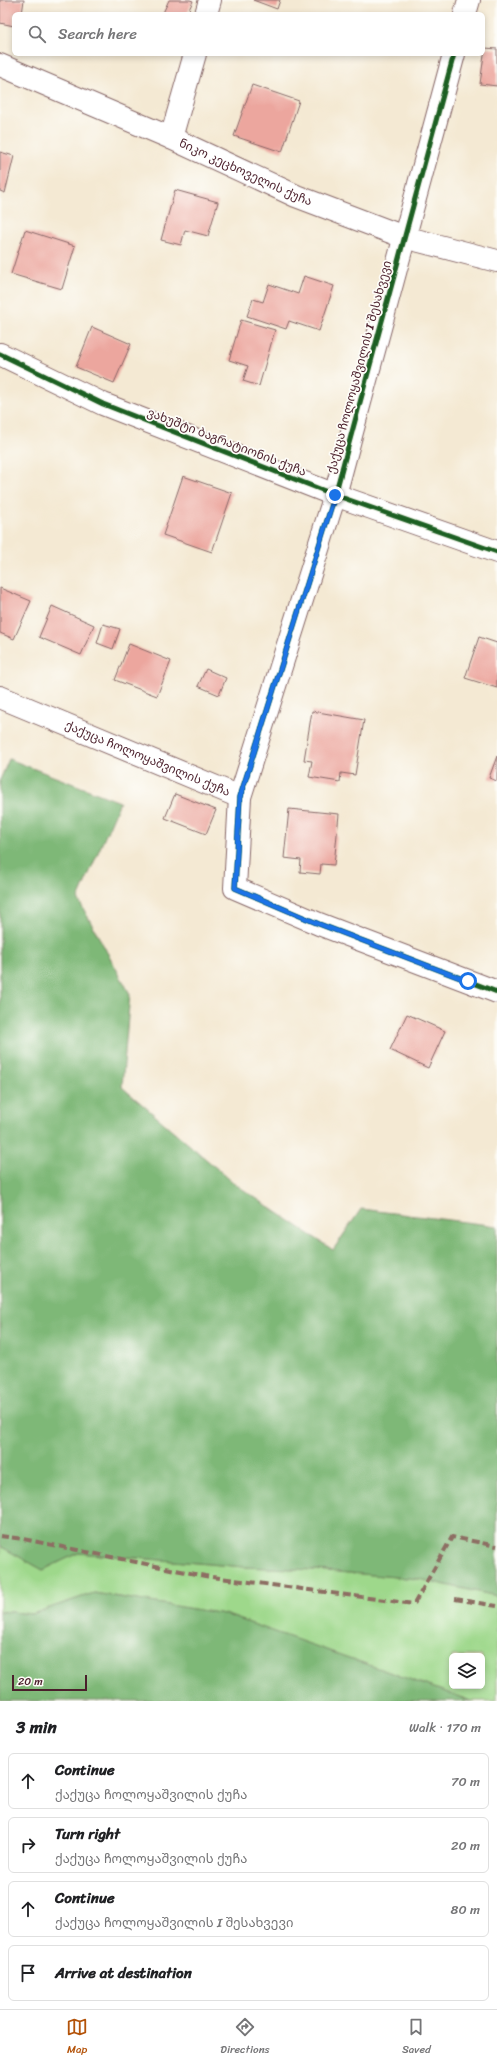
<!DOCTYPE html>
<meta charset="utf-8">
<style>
:root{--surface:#fff;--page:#f6f6f6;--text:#202124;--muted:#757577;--line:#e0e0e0;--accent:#b45309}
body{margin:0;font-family:Sriracha,"Noto Sans Georgian",sans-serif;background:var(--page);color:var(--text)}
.controls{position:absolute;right:12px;bottom:12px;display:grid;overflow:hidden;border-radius:6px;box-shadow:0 2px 6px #0003}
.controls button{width:36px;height:36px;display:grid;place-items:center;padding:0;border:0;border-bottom:1px solid var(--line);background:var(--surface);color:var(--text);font:20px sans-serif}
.scale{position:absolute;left:12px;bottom:10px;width:75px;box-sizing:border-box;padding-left:4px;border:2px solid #4a1f2b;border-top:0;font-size:11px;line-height:14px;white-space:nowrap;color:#4a1f2b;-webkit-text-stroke:3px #fdfcf7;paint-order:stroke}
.stop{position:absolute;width:12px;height:12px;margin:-9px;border:3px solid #1a73e8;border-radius:50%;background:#fff}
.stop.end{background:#1a73e8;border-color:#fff;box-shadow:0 1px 4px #0008}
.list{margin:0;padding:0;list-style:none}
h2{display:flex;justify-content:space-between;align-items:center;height:52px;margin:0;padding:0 16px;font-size:17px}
h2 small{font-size:13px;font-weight:400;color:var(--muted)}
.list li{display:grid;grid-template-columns:26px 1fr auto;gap:12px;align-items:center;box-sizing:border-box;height:56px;margin:0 8px 8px;padding:0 8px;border:1px solid var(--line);border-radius:6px}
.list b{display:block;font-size:15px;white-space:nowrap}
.list p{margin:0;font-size:13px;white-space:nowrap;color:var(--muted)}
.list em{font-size:13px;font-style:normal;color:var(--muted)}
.icon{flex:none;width:22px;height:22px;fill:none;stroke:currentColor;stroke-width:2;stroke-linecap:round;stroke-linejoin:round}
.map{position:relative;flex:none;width:497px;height:1701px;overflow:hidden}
.search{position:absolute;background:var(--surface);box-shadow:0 2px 6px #0003;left:12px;right:12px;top:12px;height:44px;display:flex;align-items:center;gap:10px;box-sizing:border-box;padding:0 14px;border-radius:6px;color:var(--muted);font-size:15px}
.sheet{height:308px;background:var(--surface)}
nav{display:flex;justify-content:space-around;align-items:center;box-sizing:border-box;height:56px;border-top:1px solid var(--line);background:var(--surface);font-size:11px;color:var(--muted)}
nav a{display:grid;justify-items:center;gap:2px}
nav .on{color:var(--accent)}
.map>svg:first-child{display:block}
.green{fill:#9ed88b;stroke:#747c5b;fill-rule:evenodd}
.forest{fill:#7eb877;stroke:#646c51}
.building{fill:#eca69e}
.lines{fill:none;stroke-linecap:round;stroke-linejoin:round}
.street-casing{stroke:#866666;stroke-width:24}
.street{stroke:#fff;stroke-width:22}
.quiet{stroke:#8d6e63;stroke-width:4;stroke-dasharray:8 4;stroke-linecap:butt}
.cycleway-casing{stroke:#fdfcf7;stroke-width:8}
.cycleway{stroke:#1b5e20;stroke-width:5}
.route{stroke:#1a73e8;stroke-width:5}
.labels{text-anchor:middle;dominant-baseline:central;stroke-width:3.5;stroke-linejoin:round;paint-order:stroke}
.street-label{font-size:12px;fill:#4a1f2b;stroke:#fdfcf7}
</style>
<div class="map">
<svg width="497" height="1701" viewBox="0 0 497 1701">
<rect width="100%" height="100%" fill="#fdfcf7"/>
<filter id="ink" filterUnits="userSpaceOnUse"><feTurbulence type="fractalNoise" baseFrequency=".025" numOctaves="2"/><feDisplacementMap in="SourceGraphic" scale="8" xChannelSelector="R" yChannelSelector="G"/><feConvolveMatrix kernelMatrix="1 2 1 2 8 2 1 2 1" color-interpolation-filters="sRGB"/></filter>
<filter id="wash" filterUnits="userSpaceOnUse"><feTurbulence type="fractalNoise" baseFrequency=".012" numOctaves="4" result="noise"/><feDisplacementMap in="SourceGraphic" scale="16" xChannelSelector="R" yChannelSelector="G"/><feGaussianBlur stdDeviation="0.9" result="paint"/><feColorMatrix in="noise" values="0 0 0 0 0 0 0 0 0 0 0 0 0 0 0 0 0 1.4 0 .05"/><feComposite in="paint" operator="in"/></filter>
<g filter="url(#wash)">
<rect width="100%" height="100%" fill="#f4e9d3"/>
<path class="green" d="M0 1546 43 1570 78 1553 245 1567 316 1570 419 1579 497 1596V1701H471L224 1614 94 1593 32 1614 0 1611ZM452 1656H482V1686H452Z"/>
<path class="forest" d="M9 759 120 802 78 899 130 994 122 1087 235 1184 333 1250 361 1209 497 1226V1596L419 1579 316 1570 245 1567 78 1553 43 1570 0 1546V780Z
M94 1593 224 1614 471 1701H0V1611L32 1614Z"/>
<g id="blocks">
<path class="building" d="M0 0H24L22 14H14V26L0 23Z
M169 0H190L193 1 187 14H166L163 13Z
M253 0H280L277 9Z
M485 48 497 49V86L480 84Z
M252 85 299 101 282 152 234 136Z
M0 152 14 156 5 193 0 191Z
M175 190 218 202 208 236 185 230 181 245 161 240Z
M25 230 75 246 62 289 11 274Z
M304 276 334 286 319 331 289 321 286 329 247 316 253 299 263 302 269 284 298 294Z
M241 320 275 330 259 386 243 381 248 366 229 360Z
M92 327 131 344 114 383 76 367Z
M183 476 232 493 212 552 163 535Z
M0 588 31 601 14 639 0 633Z
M52 606 94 625 81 655 39 637Z
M103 624 120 629 113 649 97 643Z
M479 637 497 643V688L465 678Z
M129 644 171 661 157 696 115 680Z
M206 669 226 678 219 695 198 686Z
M312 711 364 720 355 775 341 773 340 782 309 777 312 761 304 760Z
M497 756V781L489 778Z
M175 794 216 810 206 834 165 818Z
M289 809 339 814 334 865 321 864 320 874 300 872 301 860 284 858Z
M407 1014 445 1031 428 1068 390 1050Z"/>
</g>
</g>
<g filter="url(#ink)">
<use href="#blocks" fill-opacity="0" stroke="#866666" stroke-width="1"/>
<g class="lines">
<defs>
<g id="street">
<path d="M206 14 210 0"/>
<path d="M465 14 469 0"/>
<path d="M454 54 335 495 240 797 235 888 319 924 497 992"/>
<path id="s1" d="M0 65 171 138 296 196 404 237 497 261"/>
<path d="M171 138 195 54"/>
<path d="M0 354 103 404 335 495 497 552"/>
<path id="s2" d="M0 697 240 797"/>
</g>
</defs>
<use href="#street" class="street-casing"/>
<use href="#street" class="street"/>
<path class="quiet" d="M0 1536 23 1539 205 1576 414 1604 452 1537 497 1546
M455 1599 497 1606"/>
<defs>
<path id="cycleway" d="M454 54 335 495 240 797 235 888 319 924 497 992
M0 354 103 404 335 495 497 552"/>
</defs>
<use href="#cycleway" class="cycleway-casing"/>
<use href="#cycleway" class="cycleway"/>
</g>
</g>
<g class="lines" filter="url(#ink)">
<path class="route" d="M335 495 240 797 235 888 319 924 468 981"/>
</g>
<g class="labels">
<g class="street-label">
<text stroke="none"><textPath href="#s1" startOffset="268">ნიკო კეცხოველის ქუჩა</textPath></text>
<text transform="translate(359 367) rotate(-75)">ქაქუცა ჩოლოყაშვილის I შესახვევი</text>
<text transform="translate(227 442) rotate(21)">ვახუშტი ბაგრატიონის ქუჩა</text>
<text stroke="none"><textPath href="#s2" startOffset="160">ქაქუცა ჩოლოყაშვილის ქუჩა</textPath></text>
</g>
</g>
</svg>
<div class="controls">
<button><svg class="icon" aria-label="layers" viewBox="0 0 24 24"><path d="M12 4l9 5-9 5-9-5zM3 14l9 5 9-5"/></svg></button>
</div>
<div class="scale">20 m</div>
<div class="stop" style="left:468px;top:981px"></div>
<div class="stop end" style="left:335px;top:495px"></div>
<div class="search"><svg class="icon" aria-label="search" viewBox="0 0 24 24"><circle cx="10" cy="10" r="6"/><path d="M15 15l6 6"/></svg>Search here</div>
</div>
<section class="sheet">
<h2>3 min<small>Walk · 170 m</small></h2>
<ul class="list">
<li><svg class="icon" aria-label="ahead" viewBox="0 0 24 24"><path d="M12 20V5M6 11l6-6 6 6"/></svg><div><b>Continue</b><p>ქაქუცა ჩოლოყაშვილის ქუჩა</p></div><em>70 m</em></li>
<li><svg class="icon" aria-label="right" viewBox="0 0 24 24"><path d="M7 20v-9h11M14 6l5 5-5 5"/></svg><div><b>Turn right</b><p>ქაქუცა ჩოლოყაშვილის ქუჩა</p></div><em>20 m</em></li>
<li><svg class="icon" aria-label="ahead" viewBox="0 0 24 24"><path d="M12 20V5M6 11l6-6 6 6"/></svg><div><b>Continue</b><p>ქაქუცა ჩოლოყაშვილის I შესახვევი</p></div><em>80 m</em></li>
<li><svg class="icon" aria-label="arrive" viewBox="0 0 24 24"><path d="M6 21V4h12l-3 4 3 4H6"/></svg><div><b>Arrive at destination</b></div></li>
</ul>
</section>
<nav>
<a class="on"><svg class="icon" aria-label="map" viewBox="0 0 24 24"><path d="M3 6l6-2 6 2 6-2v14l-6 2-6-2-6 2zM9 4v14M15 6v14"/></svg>Map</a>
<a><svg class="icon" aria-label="directions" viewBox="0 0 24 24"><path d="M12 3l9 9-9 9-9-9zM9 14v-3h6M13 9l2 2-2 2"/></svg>Directions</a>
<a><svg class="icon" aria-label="saved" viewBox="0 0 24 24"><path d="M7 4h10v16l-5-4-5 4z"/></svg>Saved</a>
</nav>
